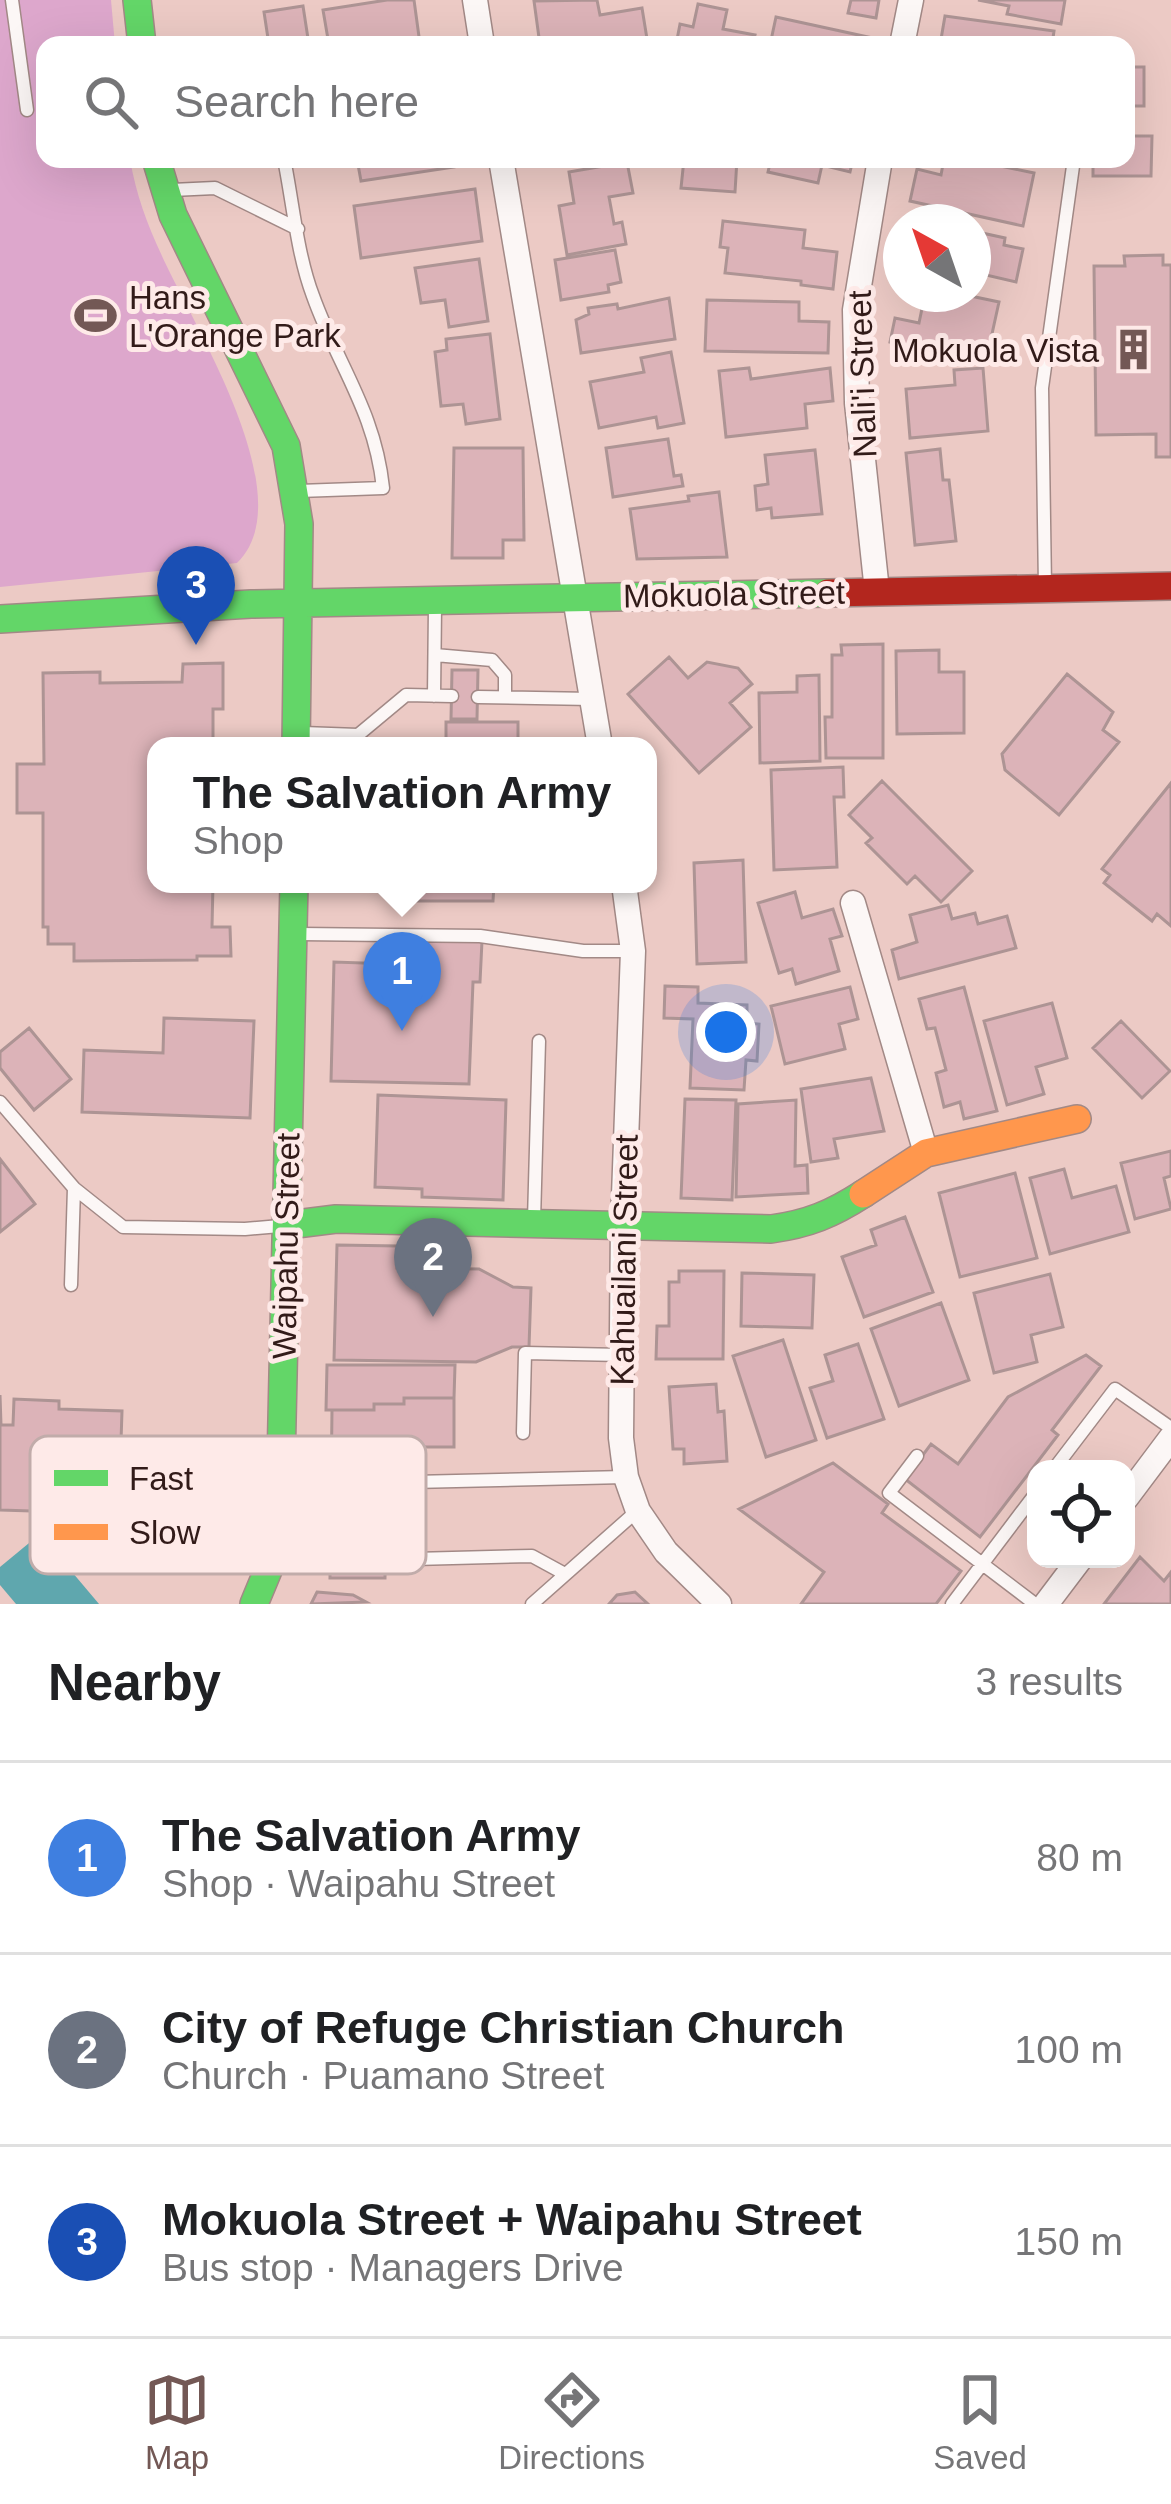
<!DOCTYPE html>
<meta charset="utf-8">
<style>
:root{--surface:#fff;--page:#f6f6f6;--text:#202124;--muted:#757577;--line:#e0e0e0;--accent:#735855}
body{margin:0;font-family:Helvetica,sans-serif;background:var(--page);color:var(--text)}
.controls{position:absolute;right:36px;bottom:36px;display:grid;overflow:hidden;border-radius:24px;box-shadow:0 12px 48px #0002}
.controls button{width:108px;height:108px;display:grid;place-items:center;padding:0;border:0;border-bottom:3px solid var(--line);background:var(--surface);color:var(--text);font:60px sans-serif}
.compass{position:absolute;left:883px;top:204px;width:108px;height:108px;border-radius:50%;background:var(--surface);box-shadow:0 12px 48px #0002;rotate:320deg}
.you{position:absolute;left:726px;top:1032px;width:42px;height:42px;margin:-30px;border:9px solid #fff;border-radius:50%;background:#1a73e8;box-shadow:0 0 0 18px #1a73e833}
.badge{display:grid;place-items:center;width:78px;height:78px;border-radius:50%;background:var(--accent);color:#fff;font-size:39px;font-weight:700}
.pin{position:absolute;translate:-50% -99px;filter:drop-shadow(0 3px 6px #0008)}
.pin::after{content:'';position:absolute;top:63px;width:42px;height:36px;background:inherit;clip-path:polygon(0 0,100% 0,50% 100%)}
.popup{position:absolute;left:147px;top:737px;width:510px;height:156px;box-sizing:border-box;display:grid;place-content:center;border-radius:24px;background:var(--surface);filter:drop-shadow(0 3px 9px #0005);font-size:39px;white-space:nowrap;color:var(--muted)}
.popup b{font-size:45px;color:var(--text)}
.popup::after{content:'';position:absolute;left:50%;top:100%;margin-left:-24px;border:24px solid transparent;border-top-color:var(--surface)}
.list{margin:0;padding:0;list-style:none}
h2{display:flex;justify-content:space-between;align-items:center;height:156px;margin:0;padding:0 48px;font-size:51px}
h2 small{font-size:39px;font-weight:400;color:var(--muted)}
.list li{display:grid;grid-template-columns:78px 1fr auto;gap:36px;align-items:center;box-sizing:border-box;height:192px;padding:0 48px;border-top:3px solid var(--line)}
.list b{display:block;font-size:45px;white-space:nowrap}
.list p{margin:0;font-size:39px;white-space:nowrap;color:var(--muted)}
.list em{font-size:39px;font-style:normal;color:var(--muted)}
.icon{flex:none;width:66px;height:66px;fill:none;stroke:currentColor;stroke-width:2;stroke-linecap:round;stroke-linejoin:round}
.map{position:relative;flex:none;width:1171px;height:1604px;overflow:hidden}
.search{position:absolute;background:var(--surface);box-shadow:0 12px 48px #0002;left:36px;right:36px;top:36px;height:132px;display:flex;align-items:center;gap:30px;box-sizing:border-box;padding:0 42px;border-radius:24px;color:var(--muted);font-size:45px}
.sheet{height:732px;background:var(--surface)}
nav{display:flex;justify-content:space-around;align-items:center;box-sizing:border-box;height:168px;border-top:3px solid var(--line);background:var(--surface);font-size:33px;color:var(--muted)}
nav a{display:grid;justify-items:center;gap:6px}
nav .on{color:var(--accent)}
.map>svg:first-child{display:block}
.green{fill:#dda7cc}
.water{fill:#5fa7ae}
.building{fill:#dcb3b8;stroke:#ad9494;stroke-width:3}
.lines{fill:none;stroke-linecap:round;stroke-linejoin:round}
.lane-casing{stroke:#a28986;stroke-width:15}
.street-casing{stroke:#a28986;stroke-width:27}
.fast-casing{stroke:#a28986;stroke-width:30}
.slow-casing{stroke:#a28986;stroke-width:30}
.jam-casing{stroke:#a28986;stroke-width:30}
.lane{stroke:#fcf7f6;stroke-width:12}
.street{stroke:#fcf7f6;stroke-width:24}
.fast{stroke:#63d668;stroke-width:27}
.slow{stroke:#ff974d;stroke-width:27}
.jam{stroke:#b3261e;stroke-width:27}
.labels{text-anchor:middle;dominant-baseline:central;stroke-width:10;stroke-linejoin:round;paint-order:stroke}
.poi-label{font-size:33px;fill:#321b19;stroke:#feeae8;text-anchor:start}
.street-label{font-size:33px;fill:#321b19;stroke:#feeae8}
.key{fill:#feeae8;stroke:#c1acaa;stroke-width:3}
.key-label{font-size:33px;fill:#321b19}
</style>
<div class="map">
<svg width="1171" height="1604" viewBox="0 0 1171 1604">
<rect width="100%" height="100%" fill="#eccac5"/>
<path class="green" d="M0 0H111L115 45H45V159H130C136 194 147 224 162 256 193 325 304 498 237 563L0 587Z"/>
<path class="water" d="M40 1534 99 1604H16L0 1585V1567Z"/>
<path class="building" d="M387 0H414L420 44 329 45 323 10Z
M597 0 600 15 642 8 648 45H540L534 1Z
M851 0H879L876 18 848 13Z
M978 0H1065L1061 24 1007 14 1009 6Z
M698 4 727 10 723 29 755 35 752 45H676L680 24 693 27Z
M303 6 309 45H269L264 12Z
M945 16 1054 31 1052 45H940Z
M776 17 877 39 876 45H770Z
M1126 67H1144V106H1126Z
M1126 136H1152L1151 176H1093V159H1126Z
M357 159H453L454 167 361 181Z
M684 159H737L735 192 681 188Z
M771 159H853L850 172 822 165 818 183 768 172Z
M944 159H967L1034 173 1023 226 910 201 917 169 941 175Z
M627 162 633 193 609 197 614 224 622 222 626 244 567 255 559 206 574 203 569 172Z
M475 189 482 241 361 258 354 206Z
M723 221 805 230 803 248 837 252 833 289 801 285V281L725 273 728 248 720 247Z
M973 231 1005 238 1004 245 1023 249 1016 282 982 274 980 282 973 280Z
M615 250 621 282 608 285 609 292 561 300 555 260Z
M1163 255V265H1171V457H1156V434L1096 435 1094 266H1125L1124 256Z
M479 259 488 321 449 327 445 300 421 303 415 268Z
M925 294H961L999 302 988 352 957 346 955 356 890 342 895 318 919 323Z
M669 298 675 339 581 353 576 320 589 314 588 308 617 304 618 309Z
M707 300 799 302V321L829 322 828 353 705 351Z
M490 334 500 419 466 424 463 404 441 406 435 352 447 350 446 339Z
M671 352 684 423 658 428 656 417 599 428 590 382 644 372 641 358Z
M749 368 751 379 830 368 833 401 805 404 807 428 726 437 719 371Z
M983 368 988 431 910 438 906 389 955 385 954 370Z
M668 439 674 476 681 475 683 486 613 497 606 448Z
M454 448H523L524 540H503V558H452Z
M940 449 943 480H949L956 541 915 545 906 453Z
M815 450 822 514 772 518 771 508 757 510 755 486 768 484 765 455Z
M719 492 727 557 637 559 630 509 689 501 688 496Z
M883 644V758H826L825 717H832V655H842L841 645Z
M939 650V672H964V733L897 734 896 651Z
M669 657 688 678 707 662 738 668 752 684 730 703 751 727 699 773 628 694Z
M223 663V709H213V746H156V884H213L212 927H230L231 956H197V960L74 961V944H48V927H43V813H17V764H44L43 673 100 672V683L182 682 183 664Z
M452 670H478L477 719H451Z
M1067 674 1113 712 1103 730 1119 742 1059 815 1005 770 1002 754Z
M819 675 820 761 760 763 759 693 797 692V676Z
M446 722H518V746H446Z
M843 767 844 797H834L837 867 774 870 771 770Z
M882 781 972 871 941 902 915 876 907 884 866 843 872 838 849 815Z
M1171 783V926L1157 914 1152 921 1104 883 1110 875 1102 869Z
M743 860 746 962 697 964 694 863Z
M396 884H494L493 901H396Z
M795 892 802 918 833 909 842 936 830 939 839 971 796 984 792 969 779 973 758 903Z
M948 905 952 919 975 913 978 924 1007 916 1016 948 899 979 892 950 917 942 910 915Z
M393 939 482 941 480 982H473L469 1084 331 1081 334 962 392 964Z
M665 986 698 987V1003L747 1005V1023L759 1024 757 1061 746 1060 744 1090 690 1088 693 1019 664 1018Z
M850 987 858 1019 839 1024 845 1049 785 1064 771 1006Z
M964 987 997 1111 964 1119 960 1102 944 1107 936 1073 946 1070 935 1028 927 1029 919 999Z
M1052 1003 1067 1058 1036 1067 1044 1094 1007 1105 984 1021Z
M164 1018 254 1021 250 1118 82 1112 84 1050 163 1053Z
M1121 1021 1170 1071 1142 1098 1093 1048Z
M29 1028 71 1079 34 1110 0 1068V1052Z
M871 1078 884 1131 834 1139 838 1158 811 1162 801 1089Z
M378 1095 506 1100 503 1200 422 1197V1189L375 1187Z
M685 1099 736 1100 732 1200 681 1198Z
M796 1100 795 1166 807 1165 808 1193 736 1197 738 1104Z
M1171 1151V1176L1164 1178 1171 1209 1135 1219 1121 1163Z
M0 1159 35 1204 0 1232Z
M1064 1169 1072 1198 1116 1186 1129 1232 1050 1254 1030 1178Z
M1015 1173 1037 1258 960 1277 939 1193Z
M905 1217 933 1292 864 1317 842 1257 876 1245 871 1230Z
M337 1245 398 1246 397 1268 479 1269 513 1287 531 1288 529 1347H512L476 1362 334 1360Z
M679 1271H724L723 1359H656L657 1326H669V1282H679Z
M742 1273 814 1275 812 1328 741 1326Z
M1050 1274 1063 1327 1031 1335 1037 1362 994 1373 974 1293Z
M941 1303 969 1380 899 1406 871 1329Z
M783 1340 816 1440 766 1457 733 1356Z
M858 1344 884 1419 827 1438 810 1388 833 1381 825 1355Z
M1086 1355 1101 1366 1052 1430 1058 1435 980 1537 905 1479 931 1444 958 1464 1008 1397Z
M327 1365H455L454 1398H404V1404H374V1410H326Z
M716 1384 718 1412 724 1411 727 1461 684 1464V1449H673L669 1387Z
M0 1395 1 1425H13L14 1399 59 1401V1409L122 1411 119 1502H94V1513L0 1510Z
M404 1398H454V1447H386L385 1578H330L332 1410H374V1404H404Z
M833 1463 888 1504 882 1513 961 1571 936 1604H801L824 1572 739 1509Z
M1140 1557 1164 1581 1171 1572V1604H1104Z
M317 1592 353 1595 366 1602 311 1604Z
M635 1592 648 1604H609L617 1595Z"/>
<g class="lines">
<defs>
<path id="lane" d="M12 0 27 110
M284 159C293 203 297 254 313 296 338 366 375 411 383 488L299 491
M172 190 215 188 298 229
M1045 587 1042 388 1074 159
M435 655 492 660 505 675V697
M434 696 435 607
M478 697 592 699
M303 733 358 735 406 695 452 696
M300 934 480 936 583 951H632
M0 1102 74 1188 123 1227 245 1229 280 1226
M534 1220 539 1041
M71 1285 74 1188
M523 1433 525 1353 622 1355
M917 1456 889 1493 1035 1604
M1054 1469 1115 1389 1171 1428
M565 1574 532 1556 414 1559 413 1482 625 1477
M532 1604 637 1511
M952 1604 1036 1493"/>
<path id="street" d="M475 0 482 45
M902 45 911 0
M501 159 600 746
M877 591 857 403 855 310 880 159
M624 884 633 951 623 1223 621 1438 626 1477 638 1511 666 1552 719 1604
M853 903 926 1153
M1126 1498 1171 1438
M1046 1604 1080 1559"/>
<path id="fast" d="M137 0 142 45
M156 159 173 215 286 446 299 524 296 746
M0 619 251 604 828 593
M288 1225 336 1219 771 1229C808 1224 832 1214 863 1194
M254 1604 276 1551 280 1509 294 884"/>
<path id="slow" d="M863 1194 926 1153 1077 1119"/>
<path id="jam" d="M828 593 1171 586"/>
</defs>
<use href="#lane" class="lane-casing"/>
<use href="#street" class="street-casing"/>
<use href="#fast" class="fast-casing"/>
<use href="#slow" class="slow-casing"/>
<use href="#jam" class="jam-casing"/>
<use href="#lane" class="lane"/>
<use href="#street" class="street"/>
<use href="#fast" class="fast"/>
<use href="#slow" class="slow"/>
<use href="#jam" class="jam"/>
</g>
<defs>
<symbol id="stadium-bare" viewBox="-9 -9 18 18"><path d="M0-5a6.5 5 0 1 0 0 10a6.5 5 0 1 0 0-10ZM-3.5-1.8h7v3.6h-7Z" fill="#735855" stroke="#feeae8" stroke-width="2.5" paint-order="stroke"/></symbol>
<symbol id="building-bare" viewBox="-9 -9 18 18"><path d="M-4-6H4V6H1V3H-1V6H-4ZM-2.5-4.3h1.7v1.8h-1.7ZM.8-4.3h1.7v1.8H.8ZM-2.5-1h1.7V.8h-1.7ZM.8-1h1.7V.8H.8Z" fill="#735855" stroke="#feeae8" stroke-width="2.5" paint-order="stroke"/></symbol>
</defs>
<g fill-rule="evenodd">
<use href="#stadium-bare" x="66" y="286" width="59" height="59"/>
<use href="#building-bare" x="1104" y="320" width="59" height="59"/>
</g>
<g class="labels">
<g class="poi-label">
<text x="129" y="297">Hans<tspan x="129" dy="38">L'Orange Park</tspan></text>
<text x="1099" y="350" text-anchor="end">Mokuola Vista</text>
</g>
<g class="street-label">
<text transform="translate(862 374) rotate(-92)">Nali'i Street</text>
<text transform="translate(734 594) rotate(-1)">Mokuola Street</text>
<text transform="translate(286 1246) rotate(-89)">Waipahu Street</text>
<text transform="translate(624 1260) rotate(-89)">Kahuailani Street</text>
</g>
</g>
<rect x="30" y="1436" width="396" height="138" rx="18" class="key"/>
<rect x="54" y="1470" width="54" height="16" fill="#63d668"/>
<rect x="54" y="1524" width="54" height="16" fill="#ff974d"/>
<g class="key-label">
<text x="129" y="1490">Fast</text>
<text x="129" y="1544">Slow</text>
</g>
</svg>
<div class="controls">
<button><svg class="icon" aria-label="locate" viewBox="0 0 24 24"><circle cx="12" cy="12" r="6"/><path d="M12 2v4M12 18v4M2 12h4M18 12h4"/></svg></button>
</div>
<svg class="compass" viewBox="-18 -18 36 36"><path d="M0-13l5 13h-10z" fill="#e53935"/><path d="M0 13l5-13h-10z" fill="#757577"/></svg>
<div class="you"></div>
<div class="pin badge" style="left:402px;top:1031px;background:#3f7fe0">1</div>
<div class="popup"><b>The Salvation Army</b>Shop</div>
<div class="pin badge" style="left:433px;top:1317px;background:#6b7280">2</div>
<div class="pin badge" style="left:196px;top:645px;background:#1a4fb4">3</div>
<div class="search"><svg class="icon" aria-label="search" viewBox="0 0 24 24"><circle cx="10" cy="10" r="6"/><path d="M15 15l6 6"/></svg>Search here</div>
</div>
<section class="sheet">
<h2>Nearby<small>3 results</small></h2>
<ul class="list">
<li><span class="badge" style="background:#3f7fe0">1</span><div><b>The Salvation Army</b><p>Shop · Waipahu Street</p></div><em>80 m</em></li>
<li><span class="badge" style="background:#6b7280">2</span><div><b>City of Refuge Christian Church</b><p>Church · Puamano Street</p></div><em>100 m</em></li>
<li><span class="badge" style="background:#1a4fb4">3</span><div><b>Mokuola Street + Waipahu Street</b><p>Bus stop · Managers Drive</p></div><em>150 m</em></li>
</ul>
</section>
<nav>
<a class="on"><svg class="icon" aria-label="map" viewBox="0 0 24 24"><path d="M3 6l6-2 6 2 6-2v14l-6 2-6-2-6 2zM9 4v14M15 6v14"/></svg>Map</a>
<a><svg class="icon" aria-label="directions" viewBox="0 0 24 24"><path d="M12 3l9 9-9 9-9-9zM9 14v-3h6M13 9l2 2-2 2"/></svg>Directions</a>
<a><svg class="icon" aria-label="saved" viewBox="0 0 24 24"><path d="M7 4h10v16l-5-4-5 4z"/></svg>Saved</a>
</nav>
